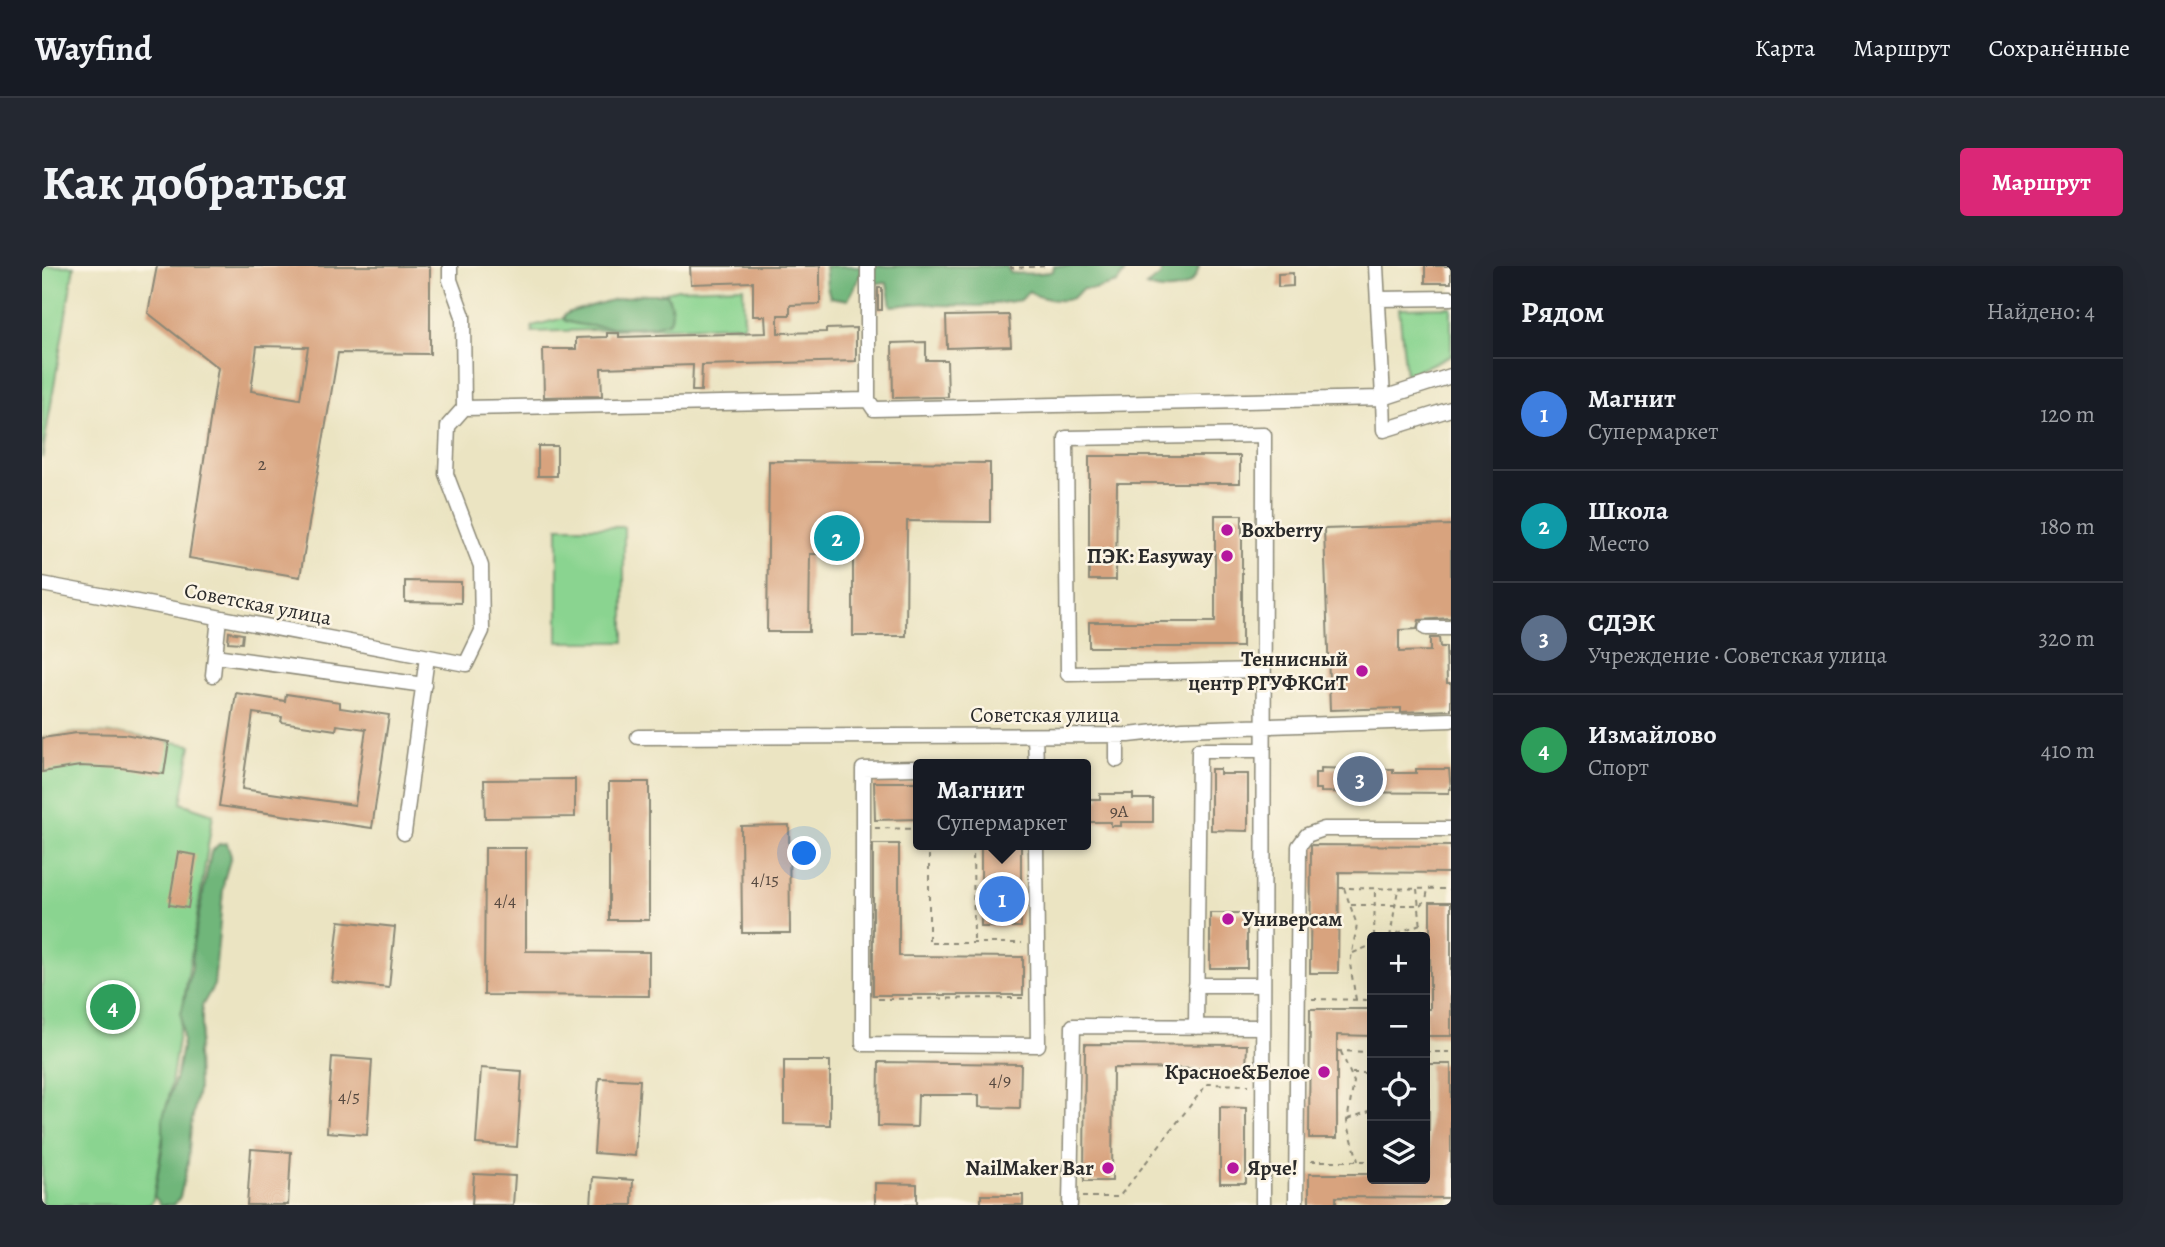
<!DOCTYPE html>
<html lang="ru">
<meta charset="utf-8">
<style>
:root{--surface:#171b24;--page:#242831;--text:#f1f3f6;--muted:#9ea1a6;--line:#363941;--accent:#db2777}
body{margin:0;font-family:Alegreya,serif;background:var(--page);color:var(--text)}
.controls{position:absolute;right:21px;bottom:21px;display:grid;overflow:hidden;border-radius:7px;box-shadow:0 7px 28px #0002}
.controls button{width:63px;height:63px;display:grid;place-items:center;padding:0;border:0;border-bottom:2px solid var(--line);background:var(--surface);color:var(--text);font:35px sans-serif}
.you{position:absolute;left:763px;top:588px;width:24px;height:24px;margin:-18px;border:5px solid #fff;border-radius:50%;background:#1a73e8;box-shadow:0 0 0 10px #1a73e833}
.badge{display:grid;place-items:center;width:46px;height:46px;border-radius:50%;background:var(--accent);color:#fff;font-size:23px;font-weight:700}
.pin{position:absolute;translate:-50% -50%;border:4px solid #fff;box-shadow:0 2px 7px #0006}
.popup{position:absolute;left:871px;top:493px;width:178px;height:91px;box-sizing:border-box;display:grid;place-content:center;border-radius:7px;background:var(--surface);filter:drop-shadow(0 2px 5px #0005);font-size:23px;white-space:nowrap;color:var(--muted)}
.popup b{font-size:26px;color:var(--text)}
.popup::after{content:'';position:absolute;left:50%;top:100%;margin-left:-14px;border:14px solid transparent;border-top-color:var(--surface)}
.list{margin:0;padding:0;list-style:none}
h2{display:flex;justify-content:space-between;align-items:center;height:91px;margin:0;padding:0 28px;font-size:30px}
h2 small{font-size:23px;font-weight:400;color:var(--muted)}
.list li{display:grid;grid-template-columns:46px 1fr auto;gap:21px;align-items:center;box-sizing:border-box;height:112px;padding:0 28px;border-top:2px solid var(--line)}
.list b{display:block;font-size:26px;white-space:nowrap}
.list p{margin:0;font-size:23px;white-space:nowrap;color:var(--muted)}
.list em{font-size:23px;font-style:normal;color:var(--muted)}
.icon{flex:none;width:38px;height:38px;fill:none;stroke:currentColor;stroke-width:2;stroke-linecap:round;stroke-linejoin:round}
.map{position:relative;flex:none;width:1409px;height:939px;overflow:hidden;border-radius:7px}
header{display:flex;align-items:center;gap:42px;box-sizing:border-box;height:98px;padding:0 35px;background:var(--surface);border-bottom:2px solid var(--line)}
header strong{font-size:33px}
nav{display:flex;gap:38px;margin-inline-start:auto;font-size:24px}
.intro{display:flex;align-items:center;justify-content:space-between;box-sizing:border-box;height:168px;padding:0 42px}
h1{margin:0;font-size:49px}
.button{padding:18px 32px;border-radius:7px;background:var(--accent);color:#fff;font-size:24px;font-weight:700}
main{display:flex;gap:42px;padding:0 42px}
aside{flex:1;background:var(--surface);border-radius:7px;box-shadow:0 7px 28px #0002}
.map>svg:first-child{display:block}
.green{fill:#8ad490;stroke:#5a805e;stroke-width:2}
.forest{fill:#6fb67a;stroke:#4d7052;stroke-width:2}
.building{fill:#d8a37e;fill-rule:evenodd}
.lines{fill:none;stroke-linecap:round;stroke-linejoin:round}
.minor-casing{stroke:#8b8876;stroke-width:17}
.path{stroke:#8b8876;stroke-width:2;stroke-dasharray:5 5;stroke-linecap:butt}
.minor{stroke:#fff;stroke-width:14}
.poi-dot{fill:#b5179e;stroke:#fcf5e5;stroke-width:2.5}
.labels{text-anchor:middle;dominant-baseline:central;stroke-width:5;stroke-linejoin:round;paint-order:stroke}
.number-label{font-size:18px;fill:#564940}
.poi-label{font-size:21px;font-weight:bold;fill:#2b2b2b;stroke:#fcf5e5;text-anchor:end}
.street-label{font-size:21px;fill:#2b2b2b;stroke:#fcf5e5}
</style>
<header>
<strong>Wayfind</strong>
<nav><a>Карта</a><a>Маршрут</a><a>Сохранённые</a></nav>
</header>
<div class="intro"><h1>Как добраться</h1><a class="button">Маршрут</a></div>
<main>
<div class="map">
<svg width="1409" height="939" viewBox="0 0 1409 939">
<rect width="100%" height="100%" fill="#fcf5e5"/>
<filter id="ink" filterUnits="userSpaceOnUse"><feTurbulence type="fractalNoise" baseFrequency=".0143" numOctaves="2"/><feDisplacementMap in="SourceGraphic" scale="14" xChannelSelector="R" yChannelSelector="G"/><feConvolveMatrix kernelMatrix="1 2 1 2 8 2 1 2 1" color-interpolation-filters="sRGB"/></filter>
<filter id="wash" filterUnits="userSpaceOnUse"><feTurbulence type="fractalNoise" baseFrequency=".00686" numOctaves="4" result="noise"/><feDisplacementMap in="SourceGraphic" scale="28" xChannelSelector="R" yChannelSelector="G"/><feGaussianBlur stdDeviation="1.57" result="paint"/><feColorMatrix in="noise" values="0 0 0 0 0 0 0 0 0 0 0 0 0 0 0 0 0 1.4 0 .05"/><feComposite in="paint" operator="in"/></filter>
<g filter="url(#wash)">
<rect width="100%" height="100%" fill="#ebe4c2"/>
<path class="green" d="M0 0H32L0 192Z
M701 21 702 59 490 66V60L636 23Z
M1409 41V89L1364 110 1357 42Z
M516 261H582V376H516Z
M34 467 82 468 149 479 139 537 171 548 111 934 108 939H0V472Z"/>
<path class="forest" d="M783 0H818L819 8 806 34 788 31 785 20Z
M832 0H964L969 7C978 8 1003 8 1011 5L1012 0H1157C1152 26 1125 28 1104 20L1118 10 1120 4 1103 1 1085 3 1075 17 1052 23H1040C1037 25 1035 29 1032 31 1022 38 995 32 987 25L979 34 938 40 896 39 884 37 849 40 845 17H833Z
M601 28H625C629 37 632 46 628 55 610 64 540 63 522 54V49L528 46 570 34Z
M185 577 189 590 182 614 172 719 160 740V763L155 788 156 824 149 860 146 896 138 931 132 939H119L112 930 121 878V851L135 807 141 775 139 748 150 701 151 678 169 586 177 578Z"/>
<g id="blocks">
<path class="building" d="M115 0H388V88L296 87 258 311 147 292 176 102 106 47ZM215 80 266 81 258 133 209 125Z
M648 0H778V38L748 39V49H736V67L784 66V63L814 62V95L660 99 659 125H650L651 99 559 102 560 130 502 131 501 83H534V72L565 71V67H577V71L724 67 723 50H711V16L649 18Z
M1383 0H1409V17H1383Z
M1251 7V20L1236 21V8Z
M836 22H840V44H836Z
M967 49 969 80 905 82 904 50Z
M884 76V94H905L906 131 851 132 850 77Z
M496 180H515V210H496Z
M1047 190H1198V217H1075L1074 314H1047Z
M727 195 948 197V256L865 255 864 370H811V288H768L767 366H725Z
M1173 249H1200V381H1047V356H1173Z
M1409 259V352L1377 354 1375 363 1357 364V386L1388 385V372H1397L1398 381H1404L1405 417H1409V444L1359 446V442L1288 444 1282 263Z
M363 315 419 316V337L363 336Z
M187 366 201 368 200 377 186 376Z
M194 427 243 435 244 428 298 436V442L347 449 330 562 177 540ZM211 447 240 451 239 456 294 464 295 459 324 463 313 539 200 523Z
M34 467 82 468 127 476 122 508 79 502 38 500 0 506V472Z
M1279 502 1310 503V507H1337V503H1351V507H1374V503H1407L1409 523H1407V527L1279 526V523H1273V507H1279Z
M1169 503H1178V508H1206V565L1169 564Z
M533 513V551L443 552 442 514Z
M567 516H607V654H567Z
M832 516H876V553L833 554Z
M1058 528H1091V533H1111V556H1079V560H1069V556H1044V533H1058Z
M747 559 748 667H700L699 560Z
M831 578H857V690L981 691V729H831Z
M939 579H979V661H939Z
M1269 579 1409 580V607L1297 606 1296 707H1268Z
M443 582H484V685L607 686V730L442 729Z
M136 586 154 589 146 642 127 639Z
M1388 636H1409V770H1383V743H1388Z
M1168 647H1205V702H1168Z
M297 655 353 661 347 722 290 716Z
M1268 743H1330V770L1295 769V872H1267Z
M1043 778 1205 779 1204 803 1071 802 1070 915H1042Z
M290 791 330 794 325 869 285 866Z
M742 795H788V859L742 858Z
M837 796 979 798 978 842 937 841V829H876L875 861 836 860Z
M1387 798H1409V932L1294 931V939H1267V908H1330V913H1383V908H1387Z
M439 802 480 805 475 881 434 878Z
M557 812 598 814 593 890 552 887Z
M1178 841 1204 842V917H1178Z
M209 883 249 886 246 939H205Z
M432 908 473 910 471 939H430Z
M551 911 591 914 590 939H549Z
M833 917 875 918V939H833Z
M939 929H981V939H939Z"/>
</g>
</g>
<g filter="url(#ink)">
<use href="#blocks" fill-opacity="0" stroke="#8b8876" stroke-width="2"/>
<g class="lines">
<defs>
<path id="minor" d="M408 0V14L421 50 422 142 826 134V0
M1334 0 1341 132 1409 110
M1336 33 1409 32
M826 134 832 143 1341 132 1342 164 1409 143
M0 318 424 398 440 365 439 300 404 208 406 160 422 142
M1384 362H1409
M173 390 382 419
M171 409 177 352
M993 470 994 498
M596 471 1087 469 1141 463 1409 454
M1075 494V469
M876 502 821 503V778L996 779 994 579
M362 567 385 391
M1154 719H1220
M1154 761 1157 484H1220
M1028 939 1031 760 1220 761
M1221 939 1222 169 1024 172 1026 408 1221 404
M1254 939 1257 580 1265 569 1282 563H1409"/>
</defs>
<use href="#minor" class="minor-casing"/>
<path class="path" d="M969 0V2L1007 0
M833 562 876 563
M887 579V677H980
M931 579 932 676
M1297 622 1409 623
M1302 622 1315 659 1308 698 1314 734
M1375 623 1380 671
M1309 639H1379L1384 634 1386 623
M1332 671 1333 623
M1346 671 1378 658
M1348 671 1356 623
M1311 687 1330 679
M836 733 981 732
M1270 733 1330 734
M1295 785 1330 786
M1299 786 1312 816 1305 855 1316 895
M1383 786H1409
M1310 807H1330
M1306 853 1330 844
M1269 895H1330
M1040 931H1077L1165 818 1207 819"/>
<use href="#minor" class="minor"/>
</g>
</g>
<g class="poi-dot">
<circle cx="1185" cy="264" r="7"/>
<circle cx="1185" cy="290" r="7"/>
<circle cx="1320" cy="405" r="7"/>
<circle cx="1186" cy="653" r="7"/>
<circle cx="1282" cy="806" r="7"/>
<circle cx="1066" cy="902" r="7"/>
<circle cx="1191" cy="902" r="7"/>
</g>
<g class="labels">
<g class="number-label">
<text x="220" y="198">2</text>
<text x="1077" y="545">9А</text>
<text x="723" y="613">4/15</text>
<text x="463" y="634">4/4</text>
<text x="958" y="814">4/9</text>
<text x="307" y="830">4/5</text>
</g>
<g class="poi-label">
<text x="1199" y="264" text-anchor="start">Boxberry</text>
<text x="1171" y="290">ПЭК: Easyway</text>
<text x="1306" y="393">Теннисный<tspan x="1306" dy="24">центр РГУФКСиТ</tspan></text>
<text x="1200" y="653" text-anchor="start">Универсам</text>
<text x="1268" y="806">Красное&amp;Белое</text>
<text x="1052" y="902">NailMaker Bar</text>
<text x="1205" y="902" text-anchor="start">Ярче!</text>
</g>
<g class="street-label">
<text transform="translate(216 338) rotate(11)">Советская улица</text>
<text x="1003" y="449">Советская улица</text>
</g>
</g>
</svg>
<div class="controls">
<button>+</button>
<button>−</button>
<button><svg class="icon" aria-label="locate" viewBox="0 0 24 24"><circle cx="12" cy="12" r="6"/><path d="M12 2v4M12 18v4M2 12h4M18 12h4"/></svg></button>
<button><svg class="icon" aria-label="layers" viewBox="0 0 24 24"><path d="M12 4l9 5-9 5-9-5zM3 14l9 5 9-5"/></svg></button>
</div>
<div class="you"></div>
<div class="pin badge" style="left:960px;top:633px;background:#3f7fe0">1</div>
<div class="popup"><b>Магнит</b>Супермаркет</div>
<div class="pin badge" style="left:795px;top:272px;background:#0f9aa8">2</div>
<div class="pin badge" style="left:1318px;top:513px;background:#5c6f8a">3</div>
<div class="pin badge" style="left:71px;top:741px;background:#2e9e5b">4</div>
</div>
<aside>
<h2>Рядом<small>Найдено: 4</small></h2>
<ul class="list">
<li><span class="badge" style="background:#3f7fe0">1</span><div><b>Магнит</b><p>Супермаркет</p></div><em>120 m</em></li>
<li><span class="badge" style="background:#0f9aa8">2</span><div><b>Школа</b><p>Место</p></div><em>180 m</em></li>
<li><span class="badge" style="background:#5c6f8a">3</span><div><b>СДЭК</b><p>Учреждение · Советская улица</p></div><em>320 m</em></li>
<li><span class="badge" style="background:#2e9e5b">4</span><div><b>Измайлово</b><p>Спорт</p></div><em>410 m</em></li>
</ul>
</aside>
</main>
